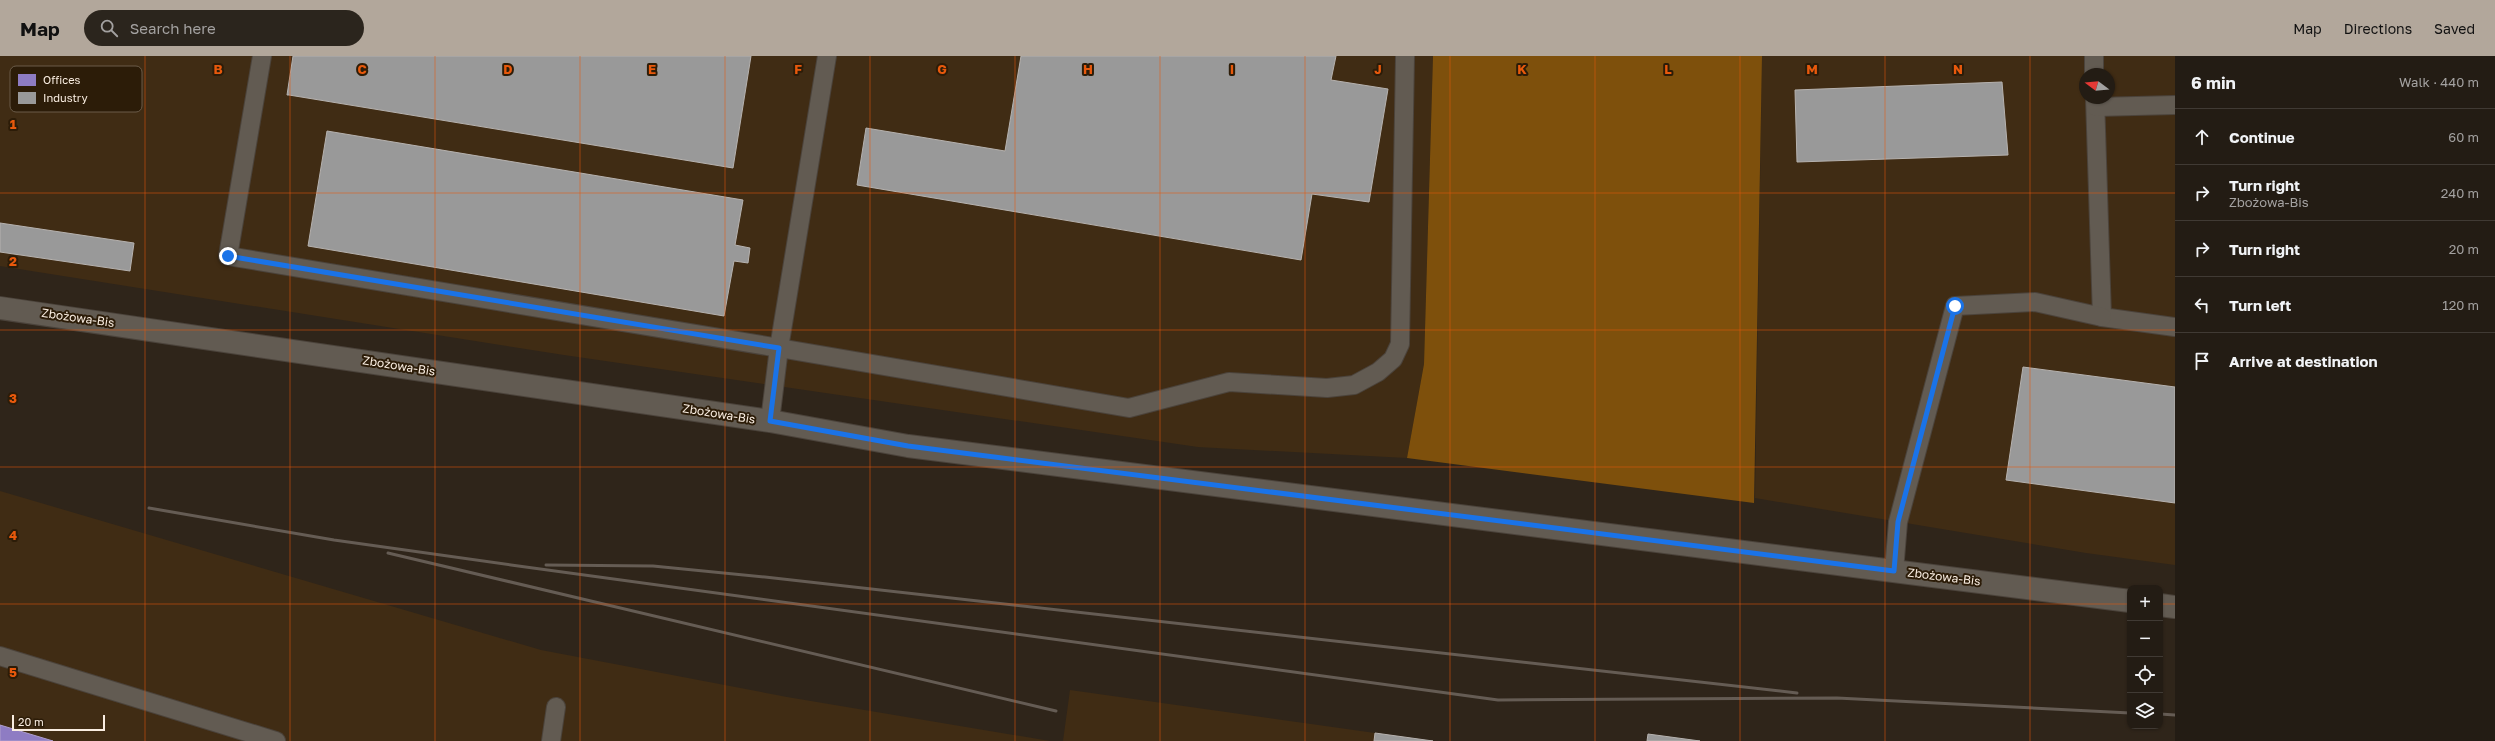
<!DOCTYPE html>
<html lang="en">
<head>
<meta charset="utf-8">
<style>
  body { margin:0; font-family:"Golos Text",sans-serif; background:#2b251d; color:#f1f3f6 }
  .controls { position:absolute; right:12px; bottom:12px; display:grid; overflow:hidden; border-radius:8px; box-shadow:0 1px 3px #0004 }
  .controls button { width:36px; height:36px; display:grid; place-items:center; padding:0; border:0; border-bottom:1px solid #403a34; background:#231c14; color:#f1f3f6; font:20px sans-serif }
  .compass { position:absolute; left:2079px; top:12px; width:36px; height:36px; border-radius:50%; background:#231c14; box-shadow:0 1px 3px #0004; rotate:286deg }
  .scale { position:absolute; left:12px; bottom:10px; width:93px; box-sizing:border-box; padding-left:4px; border:2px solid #f9ede1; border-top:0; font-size:11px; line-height:14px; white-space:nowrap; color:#f9ede1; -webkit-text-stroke:3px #2c1c08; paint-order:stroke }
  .stop { position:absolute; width:12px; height:12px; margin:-9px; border:3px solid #1a73e8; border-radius:50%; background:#fff }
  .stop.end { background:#1a73e8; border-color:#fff; box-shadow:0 1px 4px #0008 }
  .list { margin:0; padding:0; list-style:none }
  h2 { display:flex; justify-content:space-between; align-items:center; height:52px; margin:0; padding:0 16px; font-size:17px }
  h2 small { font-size:13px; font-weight:400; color:#a3a1a0 }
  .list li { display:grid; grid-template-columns:26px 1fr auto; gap:12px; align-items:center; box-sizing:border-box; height:56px; padding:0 16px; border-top:1px solid #403a34 }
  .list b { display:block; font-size:15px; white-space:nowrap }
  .list p { margin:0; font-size:13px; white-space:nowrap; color:#a3a1a0 }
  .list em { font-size:13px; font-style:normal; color:#a3a1a0 }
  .icon { flex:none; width:22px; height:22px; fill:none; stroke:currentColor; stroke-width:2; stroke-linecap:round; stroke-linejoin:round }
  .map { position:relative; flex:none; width:2175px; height:685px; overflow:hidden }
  header { display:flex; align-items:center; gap:24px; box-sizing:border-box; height:56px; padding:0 20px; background:#b2a79b; color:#111 }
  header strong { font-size:19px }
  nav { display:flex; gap:22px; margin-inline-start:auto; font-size:14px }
  .search { width:280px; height:36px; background:#2b251d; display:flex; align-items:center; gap:10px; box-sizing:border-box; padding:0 14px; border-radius:22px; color:#a3a1a0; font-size:15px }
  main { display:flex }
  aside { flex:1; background:#231c14 }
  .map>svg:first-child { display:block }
</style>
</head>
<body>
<header>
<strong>Map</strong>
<div class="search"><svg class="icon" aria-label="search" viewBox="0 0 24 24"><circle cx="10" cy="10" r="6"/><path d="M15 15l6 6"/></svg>Search here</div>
<nav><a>Map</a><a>Directions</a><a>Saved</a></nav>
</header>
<main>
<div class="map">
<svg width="2175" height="685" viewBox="0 0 2175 685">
  <rect width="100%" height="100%" fill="#2f251a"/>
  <g fill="#402c14" fill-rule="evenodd">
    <path d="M0 0H1433L1424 308 1407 402 1198 391 564 299 0 210Z"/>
    <path d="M1762 0H2175V509L2086 497 1755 442ZM2085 18H2109V42H2085Z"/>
    <path d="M0 435 541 594 787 641 1050 685H0Z"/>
    <path d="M1070 634 1375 677 1433 685H1063Z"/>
  </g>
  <path fill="#7e500c" d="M1433 0H1762L1754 447 1407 402 1424 308Z"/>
  <path fill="#8e7cc3" stroke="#ae9ecc" d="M0 669 53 685H0Z"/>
  <g fill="#999" stroke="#b6b2af">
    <path d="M293 0H751L733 112 289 39H287Z"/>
    <path d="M1021 0H1336L1331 24 1388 33 1369 146 1312 138 1301 204 857 129 866 72 1005 95Z"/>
    <path d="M2002 26 2008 99 1797 106 1795 34Z"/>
    <path d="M327 75 743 144 735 189 750 192 748 207 734 205 724 260 308 190Z"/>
    <path d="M0 167 134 187 130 215 0 196Z"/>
    <path d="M2023 311 2175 331V447L2006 424Z"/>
    <path d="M1375 677 1433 685H1374Z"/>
    <path d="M1648 678 1700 685H1647Z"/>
  </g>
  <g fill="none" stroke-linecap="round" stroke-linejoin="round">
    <g stroke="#4b433b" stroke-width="20">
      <g id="lane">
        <path d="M262 0 228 200 779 292 770 365"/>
        <path d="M827 0 779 292 1129 352 1229 326 1327 332 1354 329 1378 316 1393 303 1400 288 1405 0"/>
        <path d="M2094 0V18"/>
        <path d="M2095 42 2102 261 2175 271"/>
        <path d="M2096 51 2175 49"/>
        <path d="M1894 515 1898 466 1955 250 2035 246 2102 261"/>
        <path d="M0 600 276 685"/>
        <path d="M551 685 556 651"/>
      </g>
    </g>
    <g stroke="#4b433b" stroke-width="24">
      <g id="street">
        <path d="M0 252 770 365 908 390 2130 545"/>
        <path d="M2160 549 2175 551"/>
      </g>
    </g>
    <use href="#lane" stroke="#625b52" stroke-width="18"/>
    <use href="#street" stroke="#625b52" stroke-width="22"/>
    <g stroke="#655c54" stroke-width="3">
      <path d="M149 452 334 484 511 509 1498 644 1837 642 2130 657"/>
      <path d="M388 497 1056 655"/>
      <path d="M546 509 653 510 765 521 1797 637"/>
      <path d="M2160 658 2175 659"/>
    </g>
  </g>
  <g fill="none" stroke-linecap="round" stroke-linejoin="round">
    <path stroke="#1a73e8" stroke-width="5" d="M228 200 779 292 770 365 908 390 1894 515 1898 466 1955 250"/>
  </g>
  <path fill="none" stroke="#e8590c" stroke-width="1" stroke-opacity="0.55" d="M145 0V685M290 0V685M435 0V685M580 0V685M725 0V685M870 0V685M1015 0V685M1160 0V685M1305 0V685M1450 0V685M1595 0V685M1740 0V685M1885 0V685M2030 0V685M0 137H2175M0 274H2175M0 411H2175M0 548H2130M2160 548H2175"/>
  <g text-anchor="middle" stroke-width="4" stroke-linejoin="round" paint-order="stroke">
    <g font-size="12" fill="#f9ede1" stroke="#2c1c08">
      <text transform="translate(78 262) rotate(8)" y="4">Zbożowa-Bis</text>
      <text transform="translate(399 310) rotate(9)" y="4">Zbożowa-Bis</text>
      <text transform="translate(719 358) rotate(9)" y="4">Zbożowa-Bis</text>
      <text transform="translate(1944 521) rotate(7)" y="4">Zbożowa-Bis</text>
    </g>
  </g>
  <rect x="10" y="10" width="132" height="46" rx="6" fill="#2c1c08" stroke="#6a5b49" stroke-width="1"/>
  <rect x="18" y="18" width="18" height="12" fill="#8e7cc3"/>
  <rect x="18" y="36" width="18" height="12" fill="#999"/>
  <g font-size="11" fill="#f9ede1">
    <text x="43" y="28">Offices</text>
    <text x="43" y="46">Industry</text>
  </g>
  <g font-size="13" text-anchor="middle" font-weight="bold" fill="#e8590c" stroke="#2c1c08" stroke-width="4" stroke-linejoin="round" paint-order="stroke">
    <text x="218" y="18">B</text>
    <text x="362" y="18">C</text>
    <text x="508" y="18">D</text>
    <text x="652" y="18">E</text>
    <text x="798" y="18">F</text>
    <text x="942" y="18">G</text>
    <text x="1088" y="18">H</text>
    <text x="1232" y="18">I</text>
    <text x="1378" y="18">J</text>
    <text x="1522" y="18">K</text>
    <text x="1668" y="18">L</text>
    <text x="1812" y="18">M</text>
    <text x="1958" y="18">N</text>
    <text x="13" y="73">1</text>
    <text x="13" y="210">2</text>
    <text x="13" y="347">3</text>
    <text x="13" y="484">4</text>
    <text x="13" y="621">5</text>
  </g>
</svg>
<div class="controls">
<button>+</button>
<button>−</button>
<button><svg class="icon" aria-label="locate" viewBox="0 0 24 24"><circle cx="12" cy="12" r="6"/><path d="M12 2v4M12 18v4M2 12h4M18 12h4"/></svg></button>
<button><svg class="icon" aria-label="layers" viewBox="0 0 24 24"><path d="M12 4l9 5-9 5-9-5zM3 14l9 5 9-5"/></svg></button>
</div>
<svg class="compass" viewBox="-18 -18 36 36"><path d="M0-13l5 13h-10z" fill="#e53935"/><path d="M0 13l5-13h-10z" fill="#a3a1a0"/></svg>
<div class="scale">20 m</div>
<div class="stop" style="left:1955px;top:250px"></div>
<div class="stop end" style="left:228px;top:200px"></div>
</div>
<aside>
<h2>6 min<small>Walk · 440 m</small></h2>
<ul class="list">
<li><svg class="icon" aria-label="ahead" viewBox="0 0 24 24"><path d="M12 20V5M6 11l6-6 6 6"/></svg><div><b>Continue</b></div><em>60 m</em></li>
<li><svg class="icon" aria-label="right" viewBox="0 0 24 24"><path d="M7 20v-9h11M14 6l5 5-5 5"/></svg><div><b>Turn right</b><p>Zbożowa-Bis</p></div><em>240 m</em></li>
<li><svg class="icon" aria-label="right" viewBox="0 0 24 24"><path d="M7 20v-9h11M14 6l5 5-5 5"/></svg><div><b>Turn right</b></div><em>20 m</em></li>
<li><svg class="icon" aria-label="left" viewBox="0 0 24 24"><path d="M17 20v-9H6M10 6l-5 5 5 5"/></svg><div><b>Turn left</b></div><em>120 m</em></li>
<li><svg class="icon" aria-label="arrive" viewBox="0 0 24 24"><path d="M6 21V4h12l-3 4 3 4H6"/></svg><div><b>Arrive at destination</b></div></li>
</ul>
</aside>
</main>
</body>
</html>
